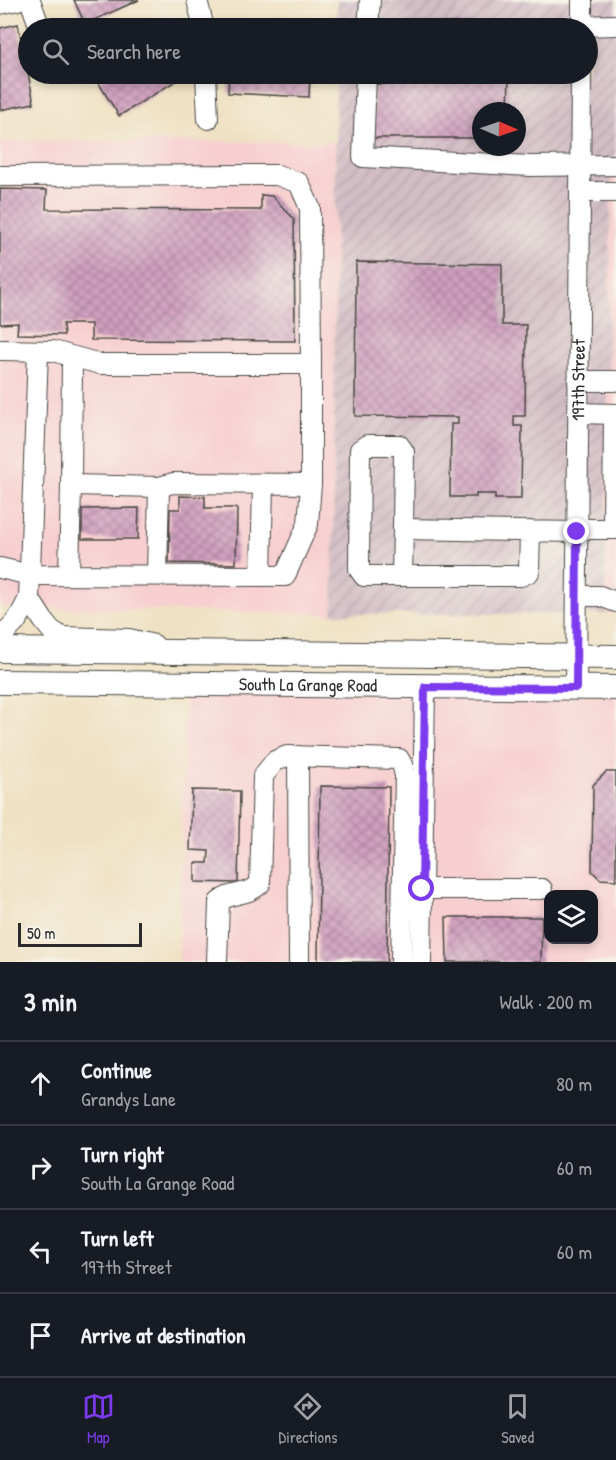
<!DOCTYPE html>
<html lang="en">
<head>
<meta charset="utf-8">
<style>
  body { margin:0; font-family:"Patrick Hand",sans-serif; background:#242831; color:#f1f3f6 }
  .controls { position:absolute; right:18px; bottom:18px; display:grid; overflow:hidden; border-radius:12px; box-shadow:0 3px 9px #0003 }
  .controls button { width:54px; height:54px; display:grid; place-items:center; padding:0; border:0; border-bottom:2px solid #363941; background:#171b24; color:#f1f3f6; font:30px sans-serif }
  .compass { position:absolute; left:472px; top:102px; width:54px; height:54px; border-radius:50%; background:#171b24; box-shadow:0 3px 9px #0003; rotate:92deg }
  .scale { position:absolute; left:18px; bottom:15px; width:124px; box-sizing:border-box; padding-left:6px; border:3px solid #2b2b2b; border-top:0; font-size:16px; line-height:21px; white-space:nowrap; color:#2b2b2b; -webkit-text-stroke:4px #f7f3e8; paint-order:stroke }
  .stop { position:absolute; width:18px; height:18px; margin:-14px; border:4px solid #7c3aed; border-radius:50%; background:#fff }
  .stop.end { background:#7c3aed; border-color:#fff; box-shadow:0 2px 6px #0008 }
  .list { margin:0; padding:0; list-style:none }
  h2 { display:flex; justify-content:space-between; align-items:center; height:78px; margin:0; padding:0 24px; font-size:26px }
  h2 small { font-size:20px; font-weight:400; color:#9ea1a6 }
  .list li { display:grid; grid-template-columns:39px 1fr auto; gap:18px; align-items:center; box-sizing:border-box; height:84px; padding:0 24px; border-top:2px solid #363941 }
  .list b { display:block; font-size:22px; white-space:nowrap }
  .list p { margin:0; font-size:20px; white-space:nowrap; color:#9ea1a6 }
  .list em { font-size:20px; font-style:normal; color:#9ea1a6 }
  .icon { flex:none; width:33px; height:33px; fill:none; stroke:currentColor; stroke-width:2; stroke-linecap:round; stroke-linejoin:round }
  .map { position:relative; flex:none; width:616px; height:962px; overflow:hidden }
  .search { position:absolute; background:#171b24; box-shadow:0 3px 9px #0003; left:18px; right:18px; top:18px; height:66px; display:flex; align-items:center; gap:15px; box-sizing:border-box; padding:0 21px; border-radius:33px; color:#9ea1a6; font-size:22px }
  .sheet { height:414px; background:#171b24 }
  nav { display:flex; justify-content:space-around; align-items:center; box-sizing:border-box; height:84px; border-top:2px solid #363941; background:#171b24; font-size:16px; color:#9ea1a6 }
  nav a { display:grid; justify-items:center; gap:3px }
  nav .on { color:#7c3aed }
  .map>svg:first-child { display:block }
</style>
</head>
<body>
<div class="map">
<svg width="616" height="962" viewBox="0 0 616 962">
  <defs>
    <pattern id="industrial-furrows" width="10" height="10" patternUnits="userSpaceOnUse" patternTransform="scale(1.5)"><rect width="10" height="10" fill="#d2bdc5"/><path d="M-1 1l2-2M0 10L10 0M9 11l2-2" fill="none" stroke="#b4a3a9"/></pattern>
    <pattern id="building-cross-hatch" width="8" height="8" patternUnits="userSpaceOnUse" patternTransform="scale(1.5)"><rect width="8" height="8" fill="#d0a0bf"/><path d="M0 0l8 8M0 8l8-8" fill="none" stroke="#a9839b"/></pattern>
  </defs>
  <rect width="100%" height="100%" fill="#f7f3e8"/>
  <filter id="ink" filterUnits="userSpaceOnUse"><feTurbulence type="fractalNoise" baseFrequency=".0167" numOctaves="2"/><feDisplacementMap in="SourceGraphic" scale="12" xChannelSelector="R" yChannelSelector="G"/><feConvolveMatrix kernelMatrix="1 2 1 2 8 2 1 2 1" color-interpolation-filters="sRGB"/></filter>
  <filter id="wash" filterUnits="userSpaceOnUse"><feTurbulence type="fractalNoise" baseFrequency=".008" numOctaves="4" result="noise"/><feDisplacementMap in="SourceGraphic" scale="24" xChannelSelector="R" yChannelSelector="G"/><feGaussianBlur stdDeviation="1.35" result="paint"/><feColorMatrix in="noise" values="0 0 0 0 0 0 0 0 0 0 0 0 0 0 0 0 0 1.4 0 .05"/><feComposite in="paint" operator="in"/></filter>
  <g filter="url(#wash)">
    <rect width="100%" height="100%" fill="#efe1c3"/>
    <g fill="#f7cfd0" fill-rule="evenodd">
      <path d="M0 141 335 142 333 614 0 607Z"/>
      <path d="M611 179H616V614H609L605 608Z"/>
      <path d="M185 690 616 695V962H179ZM548 894H594V940H548Z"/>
    </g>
    <path fill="url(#industrial-furrows)" fill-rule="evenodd" d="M337 0H616V179H611L605 608 609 614H333L336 74H588V28H337ZM481 111H517V147H481Z"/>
    <g id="blocks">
      <g fill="url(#building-cross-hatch)">
        <path d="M74 0H139L85 24Z"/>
        <rect x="398" y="23" width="112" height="5"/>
        <path d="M18 24 34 103 0 110V28Z"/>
        <path d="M113 74H187L119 116 98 82Z"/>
        <path d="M229 74H310L309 97 228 93Z"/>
        <path d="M397 74H509L508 111H481V138H373L374 84H397Z"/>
        <path d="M0 189 47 190 46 209 261 210V195L272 196 294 219 295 341 91 340V324H63L64 335 17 334 18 323 0 324Z"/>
        <path d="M356 262 502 264V325H526L525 416H514V426H522L521 499H495V494H476V497H450L451 424H458V417L355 416Z"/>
        <path d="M180 496 205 497V508H237L236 564 169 563 170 509H180Z"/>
        <path d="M139 508 138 539H82V509Z"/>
        <path d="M606 772H616V880L600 879 592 871 593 785Z"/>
        <path d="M320 786 389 787 387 962H318Z"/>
        <path d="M192 790 240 791 238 883 195 882V863H208L209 851 190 850Z"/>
        <path d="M446 917H542L541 962H447Z"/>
      </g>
    </g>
  </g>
  <g filter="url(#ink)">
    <use href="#blocks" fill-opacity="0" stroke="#484642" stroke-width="1.5"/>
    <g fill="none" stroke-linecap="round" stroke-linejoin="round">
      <g stroke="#484642" stroke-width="22">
        <g id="minor">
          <path d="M30 0 40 28"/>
          <path d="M197 0 204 28"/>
          <path d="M0 4 18 0"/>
          <path d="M582 26 616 25"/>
          <path d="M368 28 370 0"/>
          <path d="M582 28V0"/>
          <path d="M206 74 208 119"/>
          <path d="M366 74 363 157 531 166 616 165"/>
          <path d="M0 176 277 175 299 183 310 208 311 364"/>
          <path d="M580 192H616"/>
          <path d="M0 350 53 351 100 364H311V484L308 524 285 576 30 575 0 568"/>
          <path d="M72 357 71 485 159 487 173 483 311 484"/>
          <path d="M578 381H616"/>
          <path d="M578 413 616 414"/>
          <path d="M577 529H616"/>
          <path d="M613 529 614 414"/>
          <path d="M530 531 529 572 521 576H364L359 569 360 450 367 445H399L404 452 403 529 577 532"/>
          <path d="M69 575 71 485"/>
          <path d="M157 575 159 487"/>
          <path d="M261 576 263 484"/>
          <path d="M402 576 403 529"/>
          <path d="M577 596H600L616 602"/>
          <path d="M29 598 43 620 51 630 62 637 129 639 154 645"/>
          <path d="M0 635C15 627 22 613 29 598L38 351"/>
          <path id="s1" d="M576 688 581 74"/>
          <path d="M298 756 299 962"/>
          <path d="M422 889H542"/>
          <path d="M217 962 219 902C231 891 246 897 260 884L263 776 275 761 287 756 399 759 403 767 405 776 401 962"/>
          <path d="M421 962 425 687"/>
        </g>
      </g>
      <g stroke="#484642" stroke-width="26">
        <g id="major">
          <path d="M0 650 616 657"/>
          <path id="s2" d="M0 682 616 688"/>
        </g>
      </g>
      <use href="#minor" stroke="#fff" stroke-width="20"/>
      <use href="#major" stroke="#fff" stroke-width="24"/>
    </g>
  </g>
  <g fill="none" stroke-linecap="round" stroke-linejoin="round" filter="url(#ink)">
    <path stroke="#7c3aed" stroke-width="8" d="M422 889 425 687 576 688 577 532"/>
  </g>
  <g text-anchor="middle" stroke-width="4.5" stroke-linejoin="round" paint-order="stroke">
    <g font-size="18" fill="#2b2b2b" stroke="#f7f3e8">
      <text dy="6" stroke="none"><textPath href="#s1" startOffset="308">197th Street</textPath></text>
      <text dy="6" stroke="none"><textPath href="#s2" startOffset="308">South La Grange Road</textPath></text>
    </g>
  </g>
</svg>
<div class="controls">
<button><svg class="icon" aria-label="layers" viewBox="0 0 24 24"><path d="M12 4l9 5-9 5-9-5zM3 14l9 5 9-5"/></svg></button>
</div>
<svg class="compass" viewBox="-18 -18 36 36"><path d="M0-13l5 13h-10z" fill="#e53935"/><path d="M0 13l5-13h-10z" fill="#9ea1a6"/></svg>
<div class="scale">50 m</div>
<div class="stop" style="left:422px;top:889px"></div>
<div class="stop end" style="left:577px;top:532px"></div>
<div class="search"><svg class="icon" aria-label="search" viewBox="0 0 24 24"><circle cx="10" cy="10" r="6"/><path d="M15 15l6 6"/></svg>Search here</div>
</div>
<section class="sheet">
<h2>3 min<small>Walk · 200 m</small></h2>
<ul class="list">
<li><svg class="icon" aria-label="ahead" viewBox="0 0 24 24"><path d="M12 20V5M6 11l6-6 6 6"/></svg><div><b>Continue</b><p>Grandys Lane</p></div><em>80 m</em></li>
<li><svg class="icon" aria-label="right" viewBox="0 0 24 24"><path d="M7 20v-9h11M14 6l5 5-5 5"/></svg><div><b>Turn right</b><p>South La Grange Road</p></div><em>60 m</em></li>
<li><svg class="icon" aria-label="left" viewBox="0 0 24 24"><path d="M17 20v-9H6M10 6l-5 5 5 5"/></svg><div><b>Turn left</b><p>197th Street</p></div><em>60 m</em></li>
<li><svg class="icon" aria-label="arrive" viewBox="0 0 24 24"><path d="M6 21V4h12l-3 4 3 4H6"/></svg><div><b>Arrive at destination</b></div></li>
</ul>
</section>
<nav>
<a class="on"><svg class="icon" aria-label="map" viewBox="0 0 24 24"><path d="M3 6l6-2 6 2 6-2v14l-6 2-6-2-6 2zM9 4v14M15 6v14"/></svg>Map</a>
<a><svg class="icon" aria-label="directions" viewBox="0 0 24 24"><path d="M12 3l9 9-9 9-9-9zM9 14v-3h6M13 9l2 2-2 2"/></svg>Directions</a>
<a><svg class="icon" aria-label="saved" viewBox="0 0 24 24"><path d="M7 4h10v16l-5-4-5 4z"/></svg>Saved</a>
</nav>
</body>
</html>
